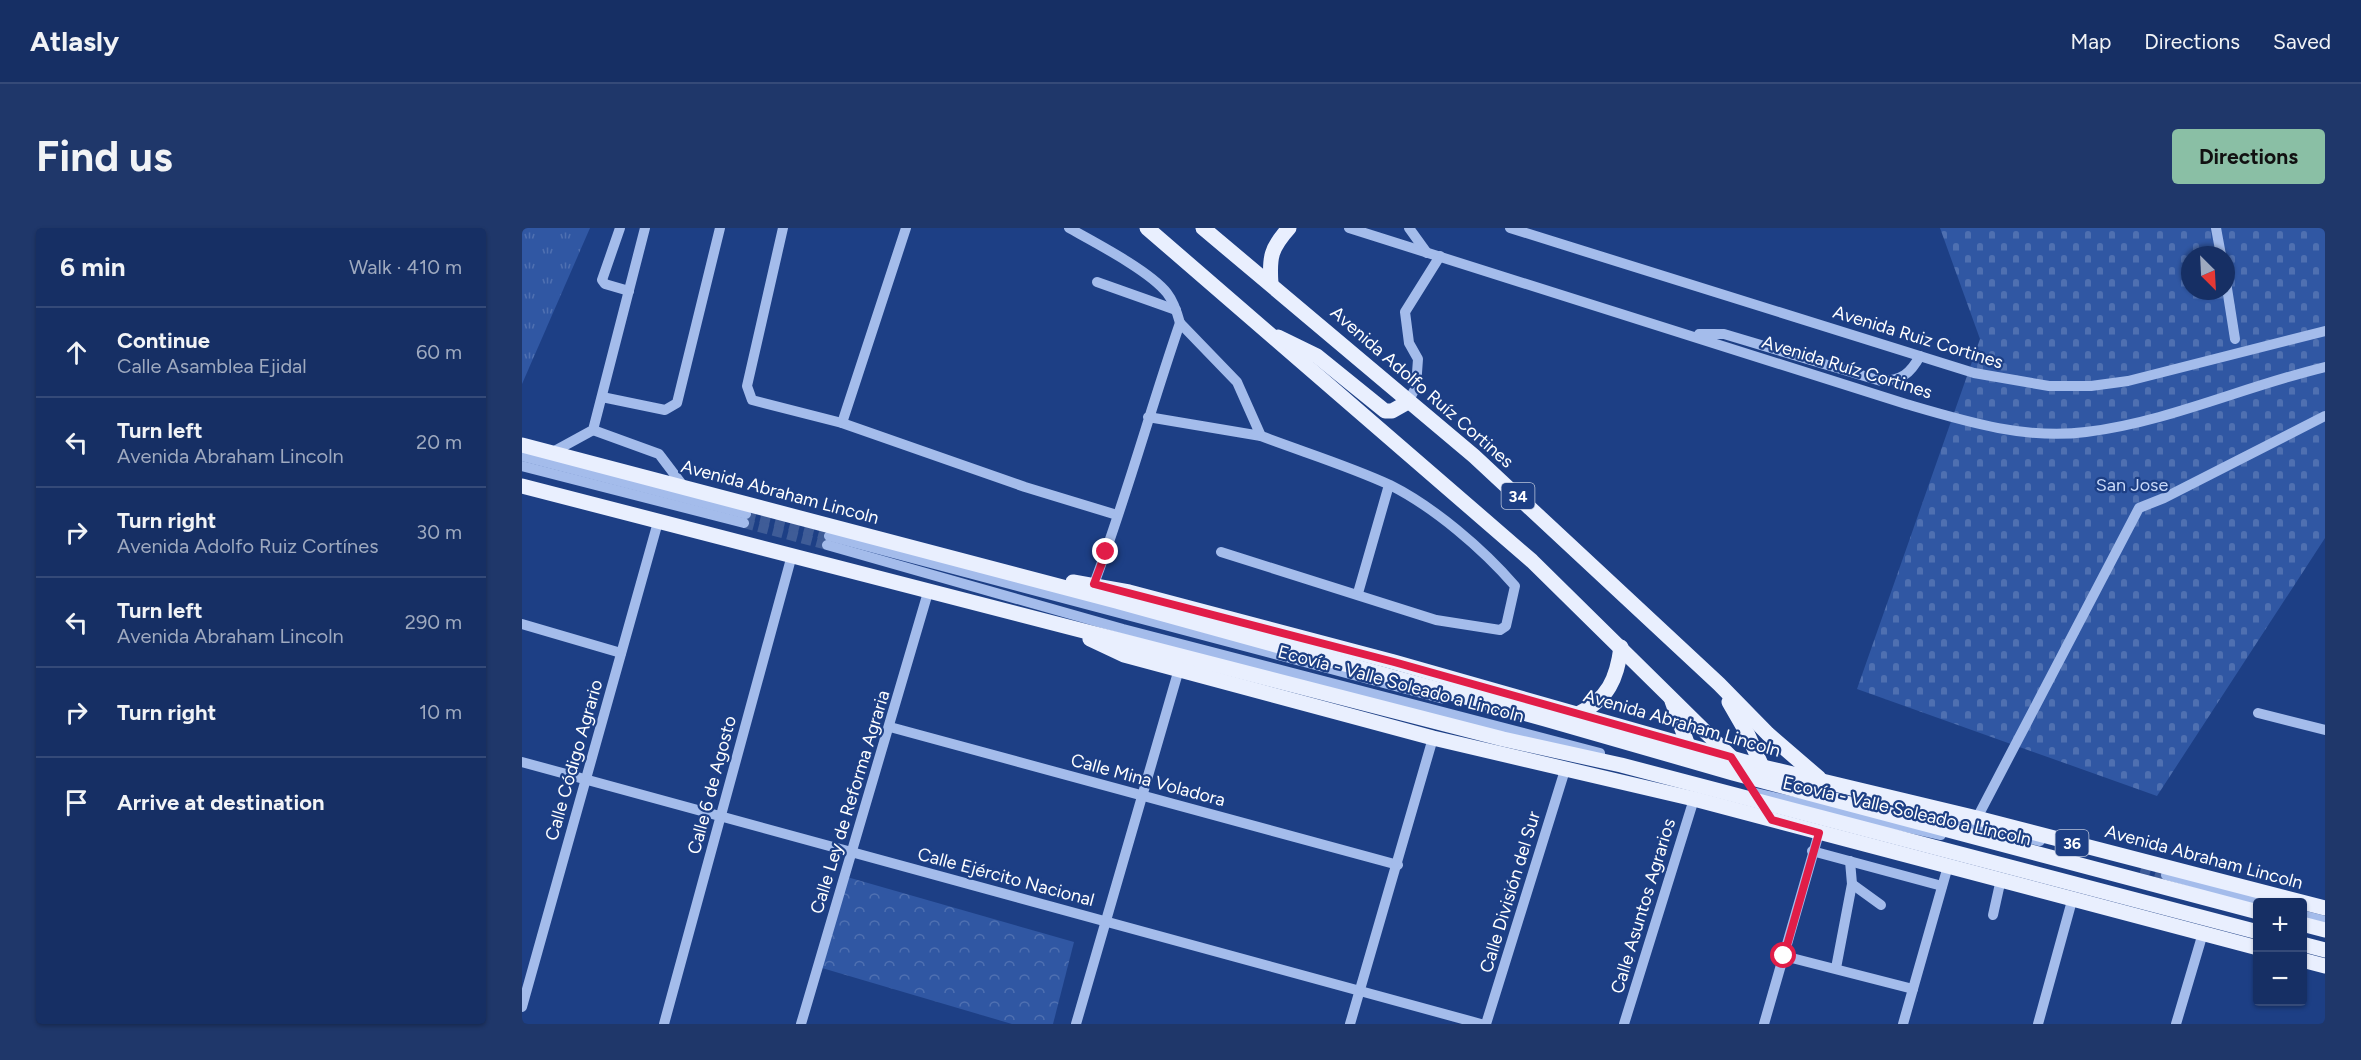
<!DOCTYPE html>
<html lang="en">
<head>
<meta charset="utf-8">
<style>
  body { margin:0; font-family:Figtree,sans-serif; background:#1f376a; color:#f1f3f6 }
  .controls { position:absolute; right:18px; bottom:18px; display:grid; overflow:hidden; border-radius:6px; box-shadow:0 2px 4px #0004 }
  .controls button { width:54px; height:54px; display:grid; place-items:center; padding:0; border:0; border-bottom:2px solid #354a78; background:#162f64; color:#f1f3f6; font:30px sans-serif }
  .compass { position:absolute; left:1659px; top:18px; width:54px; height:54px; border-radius:50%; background:#162f64; box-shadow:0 2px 4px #0004; rotate:156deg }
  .stop { position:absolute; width:18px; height:18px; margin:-14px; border:4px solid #e11d48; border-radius:50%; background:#fff }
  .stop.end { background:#e11d48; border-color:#fff; box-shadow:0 2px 6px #0008 }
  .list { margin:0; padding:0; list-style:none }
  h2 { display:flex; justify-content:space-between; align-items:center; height:78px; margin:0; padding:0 24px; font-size:26px }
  h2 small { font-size:20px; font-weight:400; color:#9ea9bf }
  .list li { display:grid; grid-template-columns:39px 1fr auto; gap:18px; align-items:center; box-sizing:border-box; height:90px; padding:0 24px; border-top:2px solid #354a78 }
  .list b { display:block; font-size:22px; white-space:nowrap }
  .list p { margin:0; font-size:20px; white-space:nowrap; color:#9ea9bf }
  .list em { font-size:20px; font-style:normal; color:#9ea9bf }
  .icon { flex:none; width:33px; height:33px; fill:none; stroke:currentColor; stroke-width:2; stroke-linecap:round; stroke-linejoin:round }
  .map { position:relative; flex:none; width:1803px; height:796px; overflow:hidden; border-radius:6px }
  header { display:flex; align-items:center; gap:36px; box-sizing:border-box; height:84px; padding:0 30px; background:#162f64; border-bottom:2px solid #354a78 }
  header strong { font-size:28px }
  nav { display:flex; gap:33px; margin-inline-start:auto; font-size:21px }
  .intro { display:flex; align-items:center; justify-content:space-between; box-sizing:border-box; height:144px; padding:0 36px }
  h1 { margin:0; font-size:42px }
  .button { padding:15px 27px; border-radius:6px; background:#8abfa5; color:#111; font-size:21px; font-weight:700 }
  main { display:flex; gap:36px; padding:0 36px }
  aside { flex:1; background:#162f64; border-radius:6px; box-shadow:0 2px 4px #0004 }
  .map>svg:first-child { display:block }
</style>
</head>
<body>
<header>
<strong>Atlasly</strong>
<nav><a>Map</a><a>Directions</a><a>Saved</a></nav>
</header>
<div class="intro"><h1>Find us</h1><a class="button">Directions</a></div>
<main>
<aside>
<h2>6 min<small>Walk · 410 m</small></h2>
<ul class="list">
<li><svg class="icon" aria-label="ahead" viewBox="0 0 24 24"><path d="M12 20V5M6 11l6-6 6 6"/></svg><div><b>Continue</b><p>Calle Asamblea Ejidal</p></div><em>60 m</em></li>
<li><svg class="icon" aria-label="left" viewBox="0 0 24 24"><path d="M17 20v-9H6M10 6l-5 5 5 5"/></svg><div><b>Turn left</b><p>Avenida Abraham Lincoln</p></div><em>20 m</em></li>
<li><svg class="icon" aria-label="right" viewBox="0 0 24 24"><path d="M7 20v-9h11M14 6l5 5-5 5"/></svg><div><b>Turn right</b><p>Avenida Adolfo Ruiz Cortínes</p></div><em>30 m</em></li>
<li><svg class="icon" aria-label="left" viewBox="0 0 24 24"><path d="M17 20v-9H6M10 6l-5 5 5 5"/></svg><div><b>Turn left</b><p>Avenida Abraham Lincoln</p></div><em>290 m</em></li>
<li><svg class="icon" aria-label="right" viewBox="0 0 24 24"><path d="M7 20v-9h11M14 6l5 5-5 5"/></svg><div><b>Turn right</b></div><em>10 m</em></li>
<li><svg class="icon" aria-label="arrive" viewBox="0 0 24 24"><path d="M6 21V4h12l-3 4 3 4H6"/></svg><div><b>Arrive at destination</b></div></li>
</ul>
</aside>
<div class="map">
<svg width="1803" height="796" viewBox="0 0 1803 796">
  <defs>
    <pattern id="grass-tufts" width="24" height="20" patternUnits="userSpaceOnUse" patternTransform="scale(1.5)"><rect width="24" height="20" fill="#3057a3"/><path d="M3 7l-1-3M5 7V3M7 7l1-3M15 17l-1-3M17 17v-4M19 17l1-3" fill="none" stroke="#4f70b1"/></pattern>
    <pattern id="forest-crowns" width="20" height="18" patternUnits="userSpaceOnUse" patternTransform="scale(1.5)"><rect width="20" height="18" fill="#3057a3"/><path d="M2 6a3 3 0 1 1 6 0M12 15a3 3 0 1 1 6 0" fill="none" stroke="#4f70b1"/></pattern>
    <pattern id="cemetery-stones" width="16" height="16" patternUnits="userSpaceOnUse" patternTransform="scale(1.5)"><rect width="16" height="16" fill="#3057a3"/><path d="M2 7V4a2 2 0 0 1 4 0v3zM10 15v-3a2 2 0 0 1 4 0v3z" fill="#4f70b1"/></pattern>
  </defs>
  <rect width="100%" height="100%" fill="#1d3f85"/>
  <path fill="url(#grass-tufts)" d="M0 0H68L0 156Z"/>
  <path fill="url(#forest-crowns)" d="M325 649 552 714 531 796H490L300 740Z"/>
  <path fill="url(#cemetery-stones)" fill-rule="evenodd" d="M1418 0H1803V310L1635 568 1335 461 1458 111ZM1668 27H1704V63H1668Z"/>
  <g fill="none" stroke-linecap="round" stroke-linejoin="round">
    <g stroke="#3f5c97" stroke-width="10" stroke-dasharray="10 5" stroke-linecap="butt">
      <path d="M224 286 307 308"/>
      <path d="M222 295 305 317"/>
      <path d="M1619 640 1644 647"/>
    </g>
    <g stroke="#a4bceb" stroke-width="10">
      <path d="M98 0 80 52 83 56 107 63"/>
      <path d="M261 0 225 158 230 172 320 195 503 259 595 287"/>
      <path d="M547 0C572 14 628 43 645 65 652 74 655 84 658 95"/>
      <path d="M827 0 1384 176C1442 193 1503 212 1564 204 1646 194 1723 158 1803 139"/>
      <path d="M887 0 905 25"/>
      <path d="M988 0 1452 145 1527 158H1569L1606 153 1803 103"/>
      <path d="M1694 0 1699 27"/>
      <path d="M575 54 654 82"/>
      <path d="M1704 54 1713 111"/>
      <path d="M1177 106H1202L1359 153C1380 152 1388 146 1398 128"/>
      <path d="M80 169 143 182 155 175 198 0"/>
      <path d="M886 174 894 159 896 131 887 115 883 84 918 28"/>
      <path d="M320 195 384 0"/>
      <path d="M71 202 137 226 162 259"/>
      <path d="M29 225 71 202 123 0"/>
      <path d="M0 228 224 286"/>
      <path d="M0 238 222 295"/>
      <path d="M307 308 922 471"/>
      <path d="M305 317 601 401 1078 525"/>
      <path d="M699 324 914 392 978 402 984 398 993 358C961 321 912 279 868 257 827 238 781 224 739 208"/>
      <path d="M572 356C604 271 628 182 658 95L715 154 739 208 626 189"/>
      <path d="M836 365 867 257"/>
      <path d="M0 396 99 425"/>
      <path d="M1736 485 1803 502"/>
      <path d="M368 499 876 637"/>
      <path d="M0 534 959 796"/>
      <path d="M1233 565 1419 607"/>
      <path d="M1378 582 1518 613"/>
      <path d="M1455 590 1617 280 1642 270 1803 188"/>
      <path d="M1290 623 1420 658"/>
      <path d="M1644 647 1739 674"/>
      <path d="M1330 656 1359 677"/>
      <path d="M1471 687 1479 651"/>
      <path d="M1780 687 1803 693"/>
      <path d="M1262 728 1391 761"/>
      <path d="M1314 740 1330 656 1328 633"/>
      <path d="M0 779 136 294"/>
      <path d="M142 796 270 327"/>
      <path d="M279 796 407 361"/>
      <path d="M554 796 657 441"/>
      <path d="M828 796 911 510"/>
      <path d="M964 796 1043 542"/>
      <path d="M1102 796 1172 571"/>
      <path d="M1242 796 1297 605"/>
      <path d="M1381 796 1426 638"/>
      <path d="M1516 796 1551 669"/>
      <path d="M1654 796 1681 705"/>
    </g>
    <g stroke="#e9effe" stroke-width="15">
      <path d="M625 0 1010 333 1209 529"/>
      <path d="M681 0 952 228 1197 456 1246 506 1297 550"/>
      <path d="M749 56C747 29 749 20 767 0"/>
      <path d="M756 109 795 128 863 183H870L886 174"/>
      <path d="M0 217 594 373 1023 491 1211 545 1736 684"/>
      <path d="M0 258 981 511 1099 537 1736 704"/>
      <path d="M551 354 607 364 872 434 1241 539 1455 590 1803 680"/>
      <path d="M568 411 602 427 911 510 1172 571 1736 720"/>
      <path d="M1150 473 1169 526"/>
      <path d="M1207 474 1226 507 1242 543"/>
      <path d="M1056 486C1086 471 1095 451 1099 419"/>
      <path d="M1780 696 1803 702"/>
      <path d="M1780 716 1803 722"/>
      <path d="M1780 732 1803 738"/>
    </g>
  </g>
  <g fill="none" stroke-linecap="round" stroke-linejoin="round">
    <path stroke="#e11d48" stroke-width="8" d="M584 324 572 356 872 434 1209 529 1250 592 1297 605 1262 728"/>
  </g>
  <g text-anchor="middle" stroke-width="4.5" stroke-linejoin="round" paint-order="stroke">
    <g fill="#1d3f85" stroke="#bbc5da" stroke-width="1.5">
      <rect x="979.5" y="255" width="33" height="26" rx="4.5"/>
      <rect x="1533.5" y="602" width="33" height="26" rx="4.5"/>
    </g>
    <g font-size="16" font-weight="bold" fill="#fff">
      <text x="996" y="274">34</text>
      <text x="1550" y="621">36</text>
    </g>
    <g font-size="18" fill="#fff" stroke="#1d3f85">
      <text transform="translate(1396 109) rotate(17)" y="6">Avenida Ruiz Cortines</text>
      <text transform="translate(1325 139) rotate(17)" y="6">Avenida Ruíz Cortines</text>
      <text transform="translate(900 159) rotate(41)" y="6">Avenida Adolfo Ruíz Cortines</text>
      <text transform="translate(258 264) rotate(15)" y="6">Avenida Abraham Lincoln</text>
      <text transform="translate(879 456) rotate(15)" y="6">Ecovía - Valle Soleado a Lincoln</text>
      <text transform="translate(1160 495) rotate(16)" y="6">Avenida Abraham Lincoln</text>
      <text transform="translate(52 532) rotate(-74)" y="6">Calle Código Agrario</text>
      <text transform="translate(626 552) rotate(15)" y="6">Calle Mina Voladora</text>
      <text transform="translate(190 557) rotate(-75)" y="6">Calle 6 de Agosto</text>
      <text transform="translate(328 574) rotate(-73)" y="6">Calle Ley de Reforma Agraria</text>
      <text transform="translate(1385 583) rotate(13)" y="6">Ecovía - Valle Soleado a Lincoln</text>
      <text transform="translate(1682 629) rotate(15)" y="6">Avenida Abraham Lincoln</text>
      <text transform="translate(484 649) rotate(15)" y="6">Calle Ejército Nacional</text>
      <text transform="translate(988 664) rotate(-73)" y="6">Calle División del Sur</text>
      <text transform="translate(1121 678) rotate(-73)" y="6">Calle Asuntos Agrarios</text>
    </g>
    <g font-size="18" fill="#c9d9f8" stroke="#1d3f85">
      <text x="1610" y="263">San Jose</text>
    </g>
  </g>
</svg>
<div class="controls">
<button>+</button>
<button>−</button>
</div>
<svg class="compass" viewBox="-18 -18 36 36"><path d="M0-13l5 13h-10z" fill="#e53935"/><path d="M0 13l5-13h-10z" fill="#9ea9bf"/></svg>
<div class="stop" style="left:1262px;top:728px"></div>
<div class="stop end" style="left:584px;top:324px"></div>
</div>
</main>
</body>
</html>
